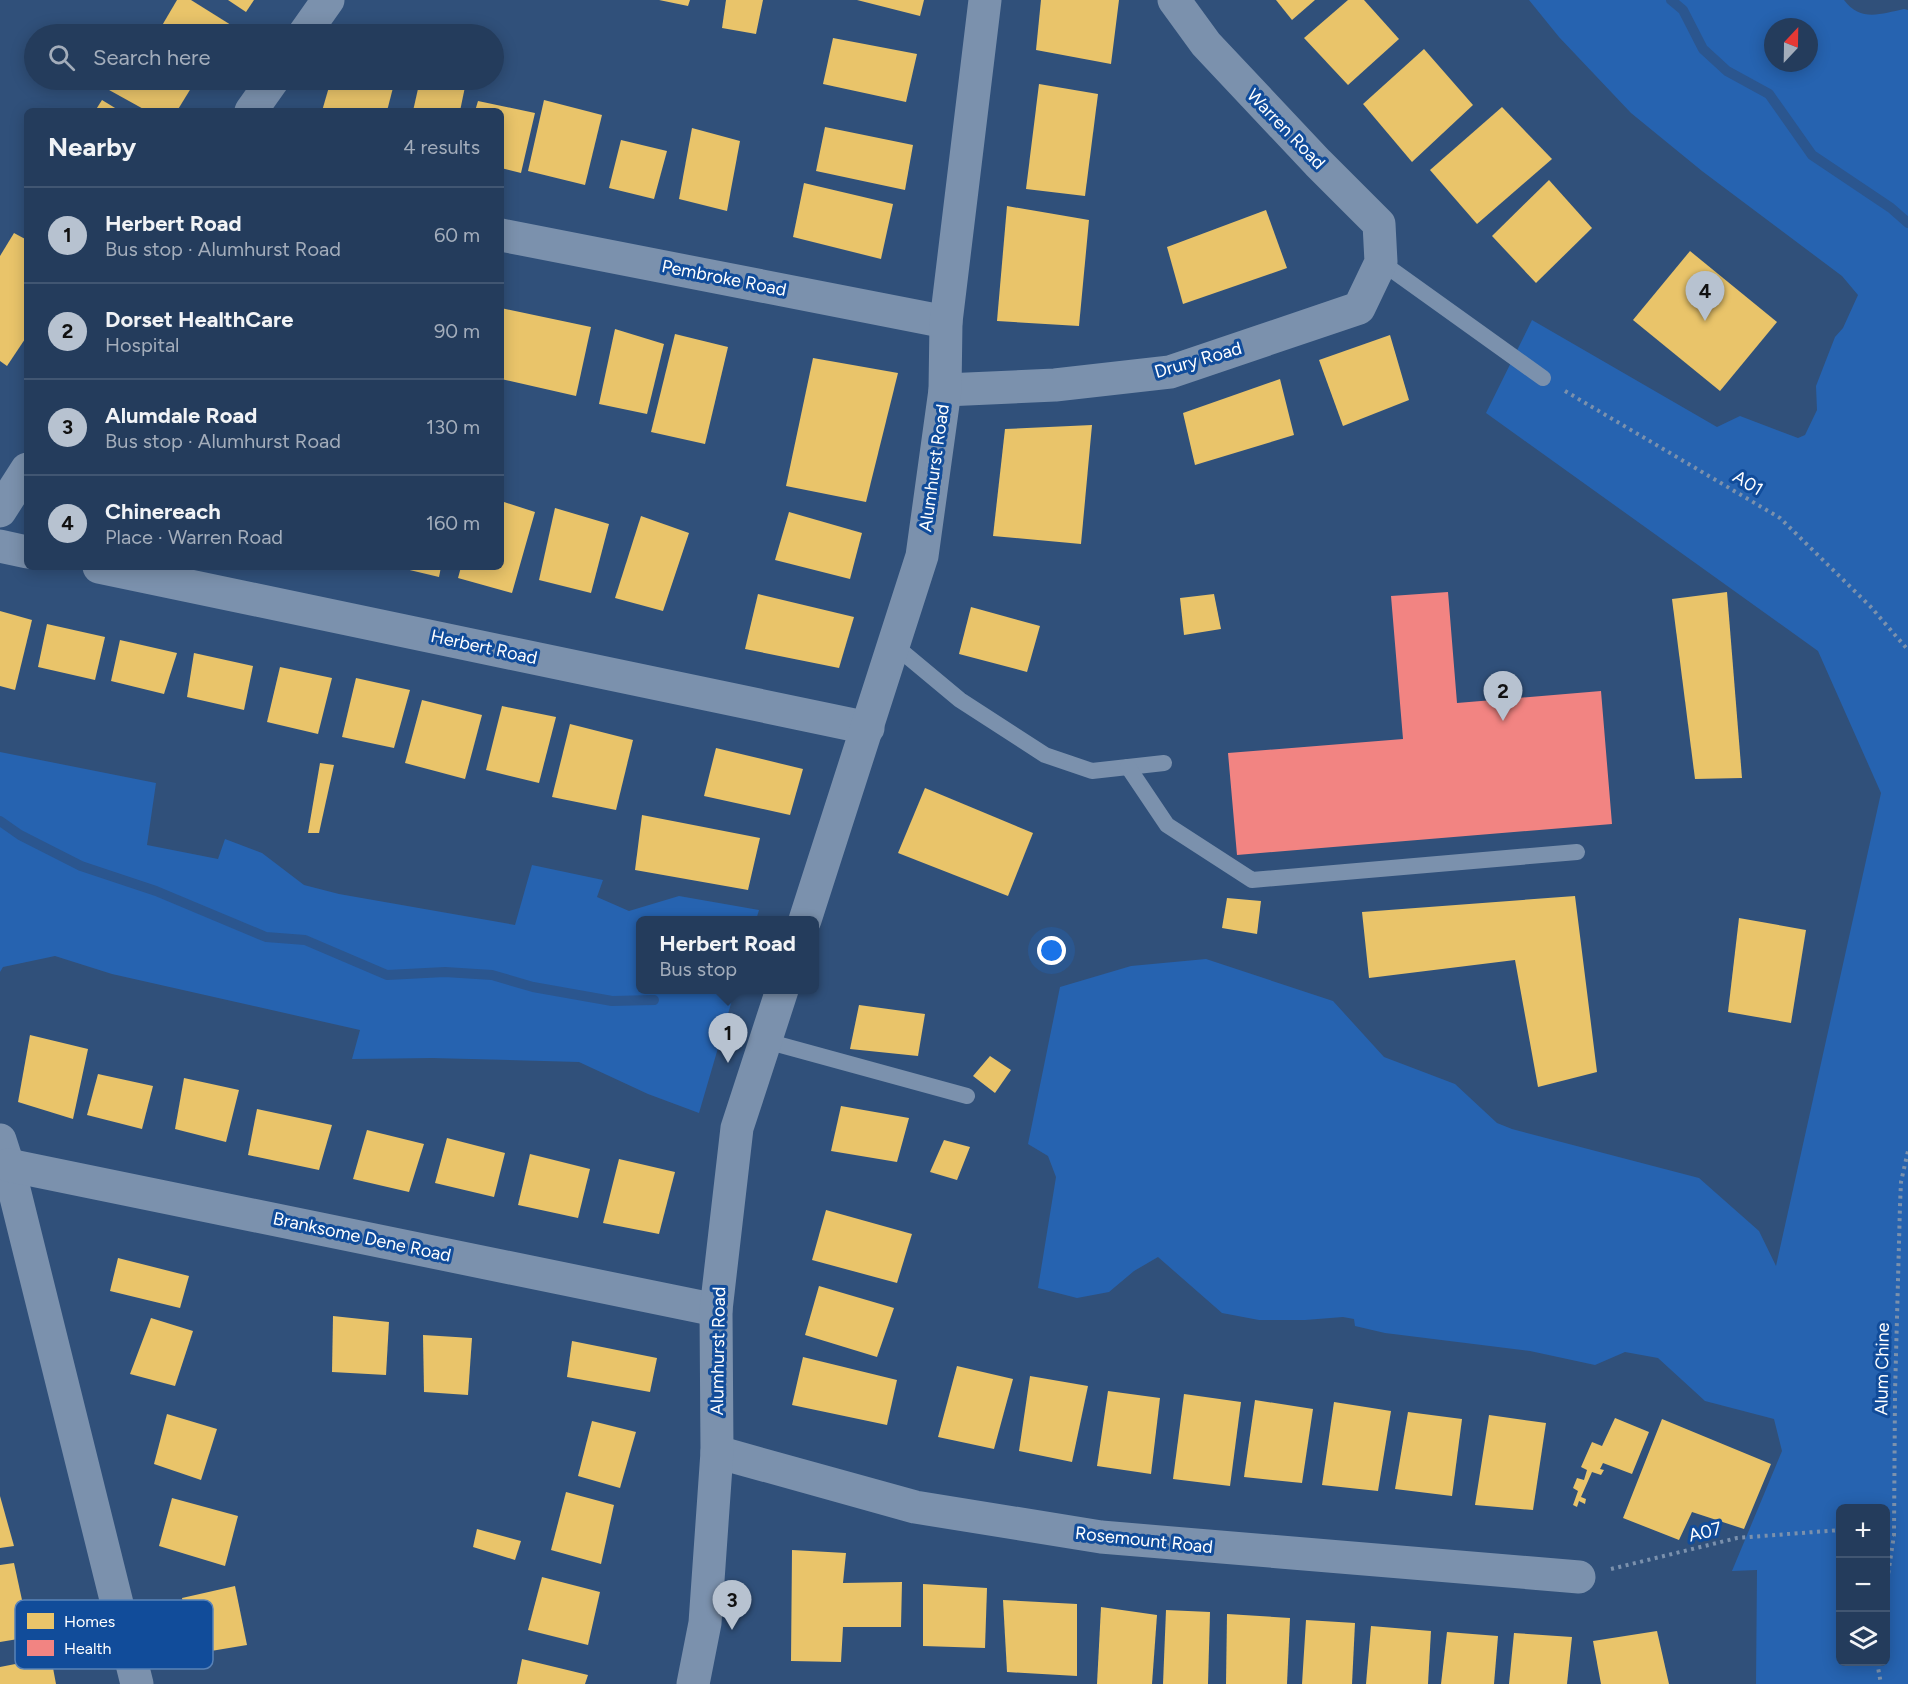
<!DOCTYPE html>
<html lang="en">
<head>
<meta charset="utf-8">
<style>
  body { margin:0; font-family:Figtree,sans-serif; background:#2c4362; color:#f1f3f6 }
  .controls { position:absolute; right:18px; bottom:18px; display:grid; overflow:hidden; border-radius:9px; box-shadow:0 3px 15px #0003 }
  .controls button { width:54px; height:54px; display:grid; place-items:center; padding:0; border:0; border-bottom:2px solid #415672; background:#243c5c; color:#f1f3f6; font:30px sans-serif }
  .compass { position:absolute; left:1764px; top:18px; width:54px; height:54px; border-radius:50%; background:#243c5c; box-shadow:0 3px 15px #0003; rotate:22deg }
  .you { position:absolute; left:1052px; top:951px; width:21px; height:21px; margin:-15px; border:4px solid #fff; border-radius:50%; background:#1a73e8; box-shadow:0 0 0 9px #1a73e833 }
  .badge { display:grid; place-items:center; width:39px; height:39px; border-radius:50%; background:#b7c2d0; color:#111; font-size:20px; font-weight:700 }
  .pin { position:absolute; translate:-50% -50px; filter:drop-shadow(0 2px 3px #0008) }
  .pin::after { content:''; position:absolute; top:32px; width:21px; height:18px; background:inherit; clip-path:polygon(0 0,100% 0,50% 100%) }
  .popup { position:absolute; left:636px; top:916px; width:183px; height:78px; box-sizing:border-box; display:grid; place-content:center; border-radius:9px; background:#243c5c; filter:drop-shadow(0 2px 4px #0005); font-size:20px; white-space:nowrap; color:#a3adbb }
  .popup b { font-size:22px; color:#f1f3f6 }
  .popup::after { content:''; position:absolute; left:50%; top:100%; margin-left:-12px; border:12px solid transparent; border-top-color:#243c5c }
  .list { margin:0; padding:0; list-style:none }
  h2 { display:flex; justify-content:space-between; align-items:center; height:78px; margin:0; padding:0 24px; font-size:26px }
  h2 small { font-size:20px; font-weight:400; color:#a3adbb }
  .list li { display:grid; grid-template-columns:39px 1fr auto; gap:18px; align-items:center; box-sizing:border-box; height:96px; padding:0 24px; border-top:2px solid #415672 }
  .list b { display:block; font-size:22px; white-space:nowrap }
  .list p { margin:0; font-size:20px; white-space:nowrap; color:#a3adbb }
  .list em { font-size:20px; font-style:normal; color:#a3adbb }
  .icon { flex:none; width:33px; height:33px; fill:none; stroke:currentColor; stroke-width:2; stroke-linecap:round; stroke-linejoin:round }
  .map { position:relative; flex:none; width:1908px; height:1684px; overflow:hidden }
  .search { position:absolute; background:#243c5c; box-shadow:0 3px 15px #0003; left:24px; top:24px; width:480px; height:66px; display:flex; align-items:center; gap:15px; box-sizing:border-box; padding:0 21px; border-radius:33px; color:#a3adbb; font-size:22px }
  .panel { position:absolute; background:#243c5c; box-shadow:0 3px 15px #0003; left:24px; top:108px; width:480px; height:462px; border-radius:9px }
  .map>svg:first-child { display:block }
</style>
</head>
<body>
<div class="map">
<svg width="1908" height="1684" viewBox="0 0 1908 1684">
  <rect width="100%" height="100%" fill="#30507a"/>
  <g fill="#2663b0" fill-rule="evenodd">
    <path d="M1529 0H1844C1860 22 1881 14 1904 9L1908 10V1684H1756L1757 1570 1732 1571 1782 1451 1774 1419 1705 1401 1658 1358 1625 1352 1595 1365 1530 1351 1385 1333 1355 1326 1354 1319 1343 1317 1305 1320H1259L1222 1313 1158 1257 1134 1271 1109 1292 1077 1298 1038 1288 1056 1177 1048 1156 1028 1144 1060 987 1131 966 1206 959 1333 1001 1384 1057 1455 1084 1497 1123 1512 1129 1699 1178 1759 1231 1776 1266 1881 793 1818 651 1486 413 1532 320 1717 427 1740 416 1798 438 1805 435 1817 410 1816 386 1835 337 1843 328 1858 295 1842 276 1702 171 1631 113 1559 37ZM1773 27H1809V63H1773ZM1840 1508H1886V1662H1840Z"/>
    <path d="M0 752 156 783 147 845 218 859 225 839 262 853 304 885 339 894 515 925 532 865 603 880 597 897 629 911 679 896 759 910 756 920H641V990H735L699 1113 648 1094 579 1062 432 1058 352 1059 360 1030 112 974 55 956 3 967 0 972Z"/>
  </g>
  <g fill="#e9c46a">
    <path d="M177 0H191L231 25 225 34H157Z"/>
    <path d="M228 0H254L246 12Z"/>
    <path d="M659 0H690L688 6Z"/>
    <path d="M726 0H763L756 34 722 28Z"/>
    <path d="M857 0H924L920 16Z"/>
    <path d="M1041 0H1119L1111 64 1036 50Z"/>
    <path d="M1276 0H1315L1292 20Z"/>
    <path d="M1348 0H1364L1399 39 1348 85 1304 38Z"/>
    <path d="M833 38 917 54 906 102 823 84Z"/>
    <path d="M1424 49 1473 105 1412 162 1363 104Z"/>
    <path d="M91 80H196L177 111H147Z"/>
    <path d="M331 80H395L387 111H322Z"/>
    <path d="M420 80H455L466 82 460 111H413Z"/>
    <path d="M1039 84 1098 94 1085 196 1026 189Z"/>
    <path d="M102 100 120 111H95Z"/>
    <path d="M544 100 602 115 585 185 528 171Z"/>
    <path d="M478 101 535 113 521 173 501 168V111H475Z"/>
    <path d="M1502 107 1552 159 1477 224 1430 170Z"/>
    <path d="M825 127 913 145 905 190 816 171Z"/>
    <path d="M692 128 740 141 727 211 679 199Z"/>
    <path d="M621 140 667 151 654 199 609 188Z"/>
    <path d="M1549 180 1592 228 1536 283 1492 236Z"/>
    <path d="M804 183 893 204 881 259 793 237Z"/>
    <path d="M1007 206 1089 220 1079 326 997 321Z"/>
    <path d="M1266 210 1287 268 1183 304 1167 247Z"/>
    <path d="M14 233 27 240V336L7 366 0 361V256Z"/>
    <path d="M1690 251 1777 322 1720 391 1633 320Z"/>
    <path d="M501 308 591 327 576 396 501 379Z"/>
    <path d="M615 329 664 344 647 414 599 404Z"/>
    <path d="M675 334 728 347 705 444 651 432Z"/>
    <path d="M1390 335 1409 400 1343 426 1319 360Z"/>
    <path d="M813 358 898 373 866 502 786 486Z"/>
    <path d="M1280 379 1294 435 1195 465 1183 413Z"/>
    <path d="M1092 425 1081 544 993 536 1005 429Z"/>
    <path d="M501 501 535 512 512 593 458 578 461 567H501Z"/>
    <path d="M555 508 609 524 591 593 539 580Z"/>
    <path d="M789 512 862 533 850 579 775 560Z"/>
    <path d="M641 516 689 533 663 611 615 598Z"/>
    <path d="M397 567H441L439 577Z"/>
    <path d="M1727 592 1742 778 1695 779 1672 599Z"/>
    <path d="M758 594 854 617 839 668 745 649Z"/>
    <path d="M1214 594 1221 629 1184 635 1180 598Z"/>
    <path d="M971 607 1040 626 1027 672 959 654Z"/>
    <path d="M0 611 32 620 15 690 0 686Z"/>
    <path d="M47 624 105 637 95 680 38 667Z"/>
    <path d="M120 640 177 653 164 694 111 681Z"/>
    <path d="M194 653 253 666 244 710 187 697Z"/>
    <path d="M280 667 332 678 318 734 267 722Z"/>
    <path d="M356 678 410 690 394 748 342 737Z"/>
    <path d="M422 700 482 715 465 779 405 763Z"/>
    <path d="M502 706 556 717 539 783 486 770Z"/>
    <path d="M570 724 633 740 616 810 552 797Z"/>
    <path d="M716 748 803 769 790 815 704 796Z"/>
    <path d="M320 763 334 765 319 833H308Z"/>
    <path d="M925 788 1033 833 1008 896 898 853Z"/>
    <path d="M642 815 760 838 748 890 635 870Z"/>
    <path d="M1575 896 1597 1072 1538 1087 1515 960 1369 978 1362 912Z"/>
    <path d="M1227 898 1261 901 1257 934 1222 928Z"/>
    <path d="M1739 918 1806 930 1791 1023 1728 1012Z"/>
    <path d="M859 1005 925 1014 918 1056 850 1049Z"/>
    <path d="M30 1035 88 1049 73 1119 18 1102Z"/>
    <path d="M990 1056 1011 1070 995 1093 973 1076Z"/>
    <path d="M98 1074 153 1086 142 1129 87 1115Z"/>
    <path d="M184 1078 239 1090 226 1142 175 1129Z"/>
    <path d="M841 1106 909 1118 897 1162 831 1151Z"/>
    <path d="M257 1109 332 1125 319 1170 248 1155Z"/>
    <path d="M367 1130 424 1144 409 1192 353 1179Z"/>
    <path d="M447 1138 505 1153 494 1197 435 1183Z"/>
    <path d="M944 1140 970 1147 957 1180 930 1172Z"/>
    <path d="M530 1154 590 1169 578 1218 518 1205Z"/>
    <path d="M619 1159 675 1172 659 1234 603 1223Z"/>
    <path d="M826 1210 912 1234 897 1283 812 1260Z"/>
    <path d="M118 1258 189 1276 180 1308 110 1291Z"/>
    <path d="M819 1286 894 1308 877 1357 805 1335Z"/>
    <path d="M333 1316 389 1322 386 1375 332 1372Z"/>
    <path d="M151 1318 193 1331 175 1386 130 1374Z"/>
    <path d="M423 1335 472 1338 468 1395 424 1392Z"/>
    <path d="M572 1341 657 1358 650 1392 567 1377Z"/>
    <path d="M803 1357 897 1380 887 1425 792 1405Z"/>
    <path d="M957 1366 1013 1379 994 1449 938 1437Z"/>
    <path d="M1030 1376 1088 1386 1072 1462 1019 1451Z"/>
    <path d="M1108 1391 1160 1398 1151 1474 1097 1466Z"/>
    <path d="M1184 1394 1241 1402 1230 1486 1173 1479Z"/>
    <path d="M1255 1400 1313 1409 1302 1483 1244 1477Z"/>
    <path d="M1334 1402 1391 1411 1378 1491 1322 1485Z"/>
    <path d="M1408 1412 1462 1419 1452 1496 1395 1489Z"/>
    <path d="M167 1414 217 1429 201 1480 154 1464Z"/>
    <path d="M1489 1415 1546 1423 1533 1510 1475 1505Z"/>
    <path d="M1615 1418 1649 1432 1632 1474 1603 1463 1600 1469 1604 1470 1601 1475 1592 1472 1581 1497 1586 1499 1585 1504 1579 1501 1577 1507 1573 1505 1578 1491 1573 1488 1577 1478 1584 1480 1587 1470 1581 1467 1592 1442 1602 1446Z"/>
    <path d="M1662 1419 1771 1464 1744 1529 1692 1512 1679 1540 1623 1518Z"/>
    <path d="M592 1421 636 1432 620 1488 578 1476Z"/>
    <path d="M566 1492 614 1505 601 1564 551 1550Z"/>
    <path d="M0 1496 14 1546 0 1548Z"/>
    <path d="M172 1498 238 1516 225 1566 159 1546Z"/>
    <path d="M477 1529 521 1541 515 1560 473 1547Z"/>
    <path d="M792 1550 846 1553 843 1583 902 1582 901 1627H843L841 1662 791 1661Z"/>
    <path d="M14 1563 30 1637 0 1642V1565Z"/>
    <path d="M542 1577 600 1592 588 1645 528 1630Z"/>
    <path d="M923 1584 987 1588 985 1648 923 1646Z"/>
    <path d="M235 1586 247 1645 193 1654 182 1598Z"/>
    <path d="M1003 1600 1077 1604V1676L1007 1672Z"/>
    <path d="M1101 1607 1157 1615 1152 1684H1097Z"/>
    <path d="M1166 1610 1210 1612 1208 1684H1163Z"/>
    <path d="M1227 1614 1290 1618 1287 1684H1226Z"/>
    <path d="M1306 1620 1355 1623 1352 1684H1302Z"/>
    <path d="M1371 1626 1431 1631 1428 1684H1366Z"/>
    <path d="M1657 1631 1669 1684H1601L1593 1641Z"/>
    <path d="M1447 1632 1498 1636 1494 1684H1441Z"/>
    <path d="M1514 1633 1572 1637 1567 1684H1509Z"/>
    <path d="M51 1657 56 1684H0V1667Z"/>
    <path d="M522 1659 588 1675 585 1684H517Z"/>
  </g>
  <path fill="#f28482" d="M1448 592 1457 703 1601 691 1612 824 1237 855 1228 753 1403 739 1391 596Z"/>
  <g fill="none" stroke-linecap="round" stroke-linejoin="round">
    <g stroke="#2b568f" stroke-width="10">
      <path d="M1671 0 1683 10 1703 49 1727 71 1769 94 1812 155 1891 208 1908 223"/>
      <path d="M0 821 20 835 81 866 156 891 266 937 305 940 387 975 445 972 492 975 533 987 612 1001 654 1000"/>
    </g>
    <g stroke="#7b91ad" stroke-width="4" stroke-dasharray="3 4.5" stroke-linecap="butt">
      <path d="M1565 391 1780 518 1870 606 1908 650"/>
      <path d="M1886 1534 1894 1535"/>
      <path d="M1611 1569 1737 1538 1840 1530"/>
      <path d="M1886 1588 1894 1535 1895 1393 1900 1205 1901 1182 1908 1151"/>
      <path d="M1877 1662 1881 1684"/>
    </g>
    <g stroke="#7b91ad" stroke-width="16">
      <path d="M1381 262 1543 378"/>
      <path d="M894 645 960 700 1045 755 1092 771 1164 763"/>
      <path d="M1128 767 1167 825 1252 880 1577 852"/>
      <path d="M766 1041 967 1096"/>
    </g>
    <g stroke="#7b91ad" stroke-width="33">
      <path d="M304 34 328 0"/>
      <path d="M251 111 273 80"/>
      <path d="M501 235 946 322"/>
      <path d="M945 390 1055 385 1170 372 1359 308 1381 262 1379 224 1318 163 1206 44 1174 0"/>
      <path d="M0 511 27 469"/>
      <path d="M0 546 27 552"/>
      <path d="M99 567 868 728"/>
      <path d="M805 920 922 556 945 390 946 322 985 0"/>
      <path d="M0 1140 8 1165 137 1684"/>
      <path d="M8 1165 716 1310"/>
      <path d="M717 1452 915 1507 1101 1537 1579 1577"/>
      <path d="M693 1684 705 1623 717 1452 716 1310 737 1128 782 990"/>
    </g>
  </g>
  <g text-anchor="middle" stroke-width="6" stroke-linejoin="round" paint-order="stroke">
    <g font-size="18" fill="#fff" stroke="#114c9a">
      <text transform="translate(1286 129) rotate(46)" y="6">Warren Road</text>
      <text transform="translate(724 278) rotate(11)" y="6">Pembroke Road</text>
      <text transform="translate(1198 360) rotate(-16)" y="6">Drury Road</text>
      <text transform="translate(934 468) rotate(-82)" y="6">Alumhurst Road</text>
      <text transform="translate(1748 483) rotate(31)" y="6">A01</text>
      <text transform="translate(484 647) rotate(12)" y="6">Herbert Road</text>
      <text transform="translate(362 1237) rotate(12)" y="6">Branksome Dene Road</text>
      <text transform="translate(718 1351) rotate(-89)" y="6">Alumhurst Road</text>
      <text transform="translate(1882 1369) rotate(-89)" y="6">Alum Chine</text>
      <text transform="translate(1705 1532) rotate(-14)" y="6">A07</text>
      <text transform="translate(1144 1540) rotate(6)" y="6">Rosemount Road</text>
    </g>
  </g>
  <rect x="15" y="1600" width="198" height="69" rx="9" fill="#114c9a" stroke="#5882b8" stroke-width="1.5"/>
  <rect x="27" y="1613" width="27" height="16" fill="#e9c46a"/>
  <rect x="27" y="1640" width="27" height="16" fill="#f28482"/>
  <g font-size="16" fill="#fff">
    <text x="64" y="1627">Homes</text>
    <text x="64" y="1654">Health</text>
  </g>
</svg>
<div class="controls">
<button>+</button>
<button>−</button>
<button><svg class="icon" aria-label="layers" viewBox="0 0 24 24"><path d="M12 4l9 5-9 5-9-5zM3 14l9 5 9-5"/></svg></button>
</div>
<svg class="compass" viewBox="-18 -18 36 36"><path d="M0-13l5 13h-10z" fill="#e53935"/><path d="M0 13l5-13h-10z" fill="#a3adbb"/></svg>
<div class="you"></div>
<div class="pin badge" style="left:728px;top:1063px">1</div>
<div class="popup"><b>Herbert Road</b>Bus stop</div>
<div class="pin badge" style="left:1503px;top:721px">2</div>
<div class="pin badge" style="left:732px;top:1630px">3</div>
<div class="pin badge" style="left:1705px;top:321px">4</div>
<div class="search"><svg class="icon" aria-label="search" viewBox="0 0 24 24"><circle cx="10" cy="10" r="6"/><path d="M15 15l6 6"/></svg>Search here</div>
<section class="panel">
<h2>Nearby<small>4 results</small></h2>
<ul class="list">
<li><span class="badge">1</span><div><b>Herbert Road</b><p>Bus stop · Alumhurst Road</p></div><em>60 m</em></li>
<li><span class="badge">2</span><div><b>Dorset HealthCare</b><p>Hospital</p></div><em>90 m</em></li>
<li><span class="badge">3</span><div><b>Alumdale Road</b><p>Bus stop · Alumhurst Road</p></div><em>130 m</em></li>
<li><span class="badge">4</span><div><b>Chinereach</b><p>Place · Warren Road</p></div><em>160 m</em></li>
</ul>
</section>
</div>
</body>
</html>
